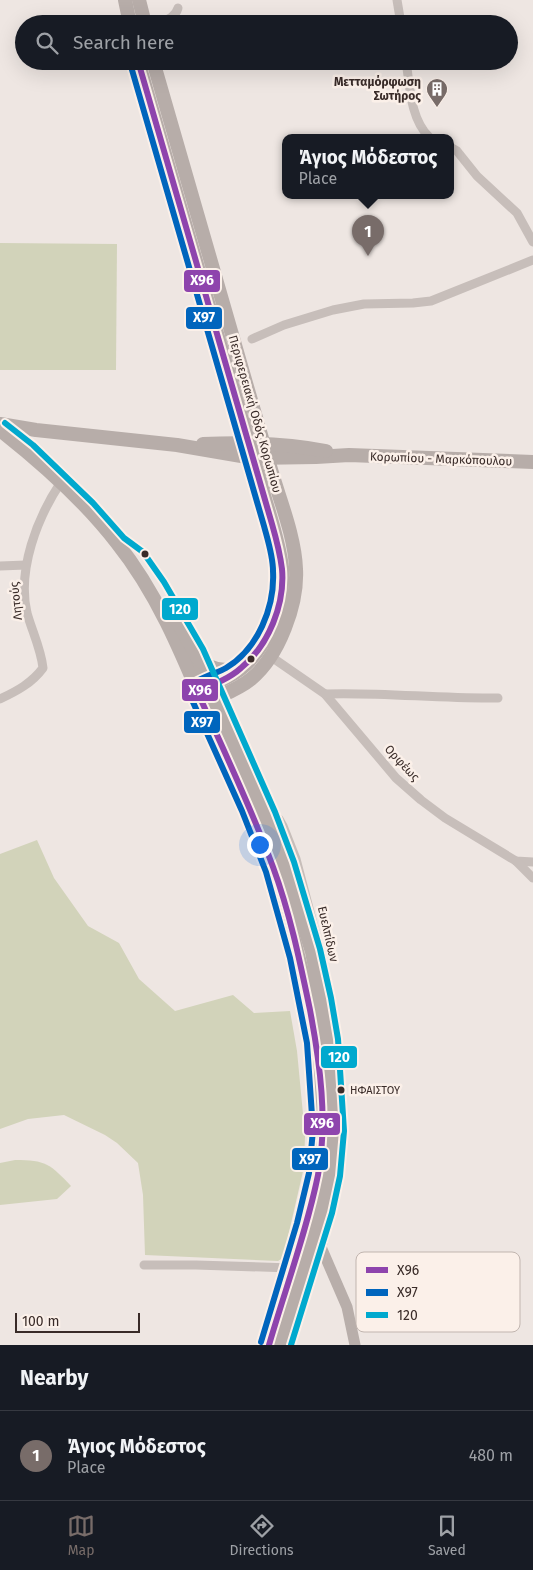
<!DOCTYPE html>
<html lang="en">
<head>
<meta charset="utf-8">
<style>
  body { margin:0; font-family:"Fira Sans",sans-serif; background:#20242c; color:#f1f3f6 }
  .scale { position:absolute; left:15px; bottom:12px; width:125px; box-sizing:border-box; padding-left:5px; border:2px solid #392b28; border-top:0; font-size:14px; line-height:18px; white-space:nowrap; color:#392b28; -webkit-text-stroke:4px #fbf0e9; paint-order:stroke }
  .you { position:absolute; left:259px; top:844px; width:18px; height:18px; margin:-12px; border:4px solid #fff; border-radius:50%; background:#1a73e8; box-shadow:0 0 0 8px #1a73e833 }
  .badge { display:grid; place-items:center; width:32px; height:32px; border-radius:50%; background:#786c69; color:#fff; font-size:16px; font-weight:700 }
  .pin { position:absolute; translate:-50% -41px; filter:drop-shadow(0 1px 2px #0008) }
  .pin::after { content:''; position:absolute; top:26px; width:18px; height:15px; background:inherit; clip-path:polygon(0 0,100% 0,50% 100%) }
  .popup { position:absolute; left:282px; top:134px; width:172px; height:65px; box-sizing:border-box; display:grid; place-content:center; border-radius:10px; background:#171b24; filter:drop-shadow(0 1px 4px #0005); font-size:16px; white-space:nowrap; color:#9ea1a6 }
  .popup b { font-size:19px; color:#f1f3f6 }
  .popup::after { content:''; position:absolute; left:50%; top:100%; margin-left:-10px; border:10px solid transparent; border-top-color:#171b24 }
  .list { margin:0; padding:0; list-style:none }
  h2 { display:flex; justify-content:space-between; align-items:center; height:65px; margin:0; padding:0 20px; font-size:21px }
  h2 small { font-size:16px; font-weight:400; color:#9ea1a6 }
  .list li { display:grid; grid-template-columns:32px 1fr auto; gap:15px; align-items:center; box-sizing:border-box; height:90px; padding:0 20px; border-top:1px solid #363941 }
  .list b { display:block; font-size:19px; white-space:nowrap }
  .list p { margin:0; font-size:16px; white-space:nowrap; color:#9ea1a6 }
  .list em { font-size:16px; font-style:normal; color:#9ea1a6 }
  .icon { flex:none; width:28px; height:28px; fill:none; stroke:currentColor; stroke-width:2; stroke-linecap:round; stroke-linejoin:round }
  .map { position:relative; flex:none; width:533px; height:1345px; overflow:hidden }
  .search { position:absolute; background:#171b24; box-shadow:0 5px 20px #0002; left:15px; right:15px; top:15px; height:55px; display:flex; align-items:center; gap:12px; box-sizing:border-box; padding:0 18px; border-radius:28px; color:#9ea1a6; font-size:19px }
  .sheet { height:155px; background:#171b24 }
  nav { display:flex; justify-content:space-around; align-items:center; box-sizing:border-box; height:70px; border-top:1px solid #363941; background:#171b24; font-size:14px; color:#9ea1a6 }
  nav a { display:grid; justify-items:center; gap:2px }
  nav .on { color:#786c69 }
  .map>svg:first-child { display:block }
</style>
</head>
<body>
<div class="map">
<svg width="533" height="1345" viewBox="0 0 533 1345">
  <rect width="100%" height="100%" fill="#eee6e2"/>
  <g fill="#d2d3ba">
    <path d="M0 243 117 244 116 370H0Z"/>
    <path d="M37 840 54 878 88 926 119 943 139 979 175 1011 233 995 254 1013 290 1011 297 1051 305 1135 304 1167 283 1258 278 1261 145 1255 143 1195 138 1163 117 1143 105 1135 64 1115 28 1119 0 1129V854Z"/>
    <path d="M15 1160C46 1160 50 1164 71 1186L57 1199 0 1205V1163Z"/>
  </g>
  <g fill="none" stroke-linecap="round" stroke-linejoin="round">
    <g stroke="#c7beba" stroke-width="9">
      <path d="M397 0 401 24"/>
      <path d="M154 24C164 20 175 19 178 8"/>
      <path d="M406 61C410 86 410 118 429 137"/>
      <path d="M450 147 457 151 477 176 517 213 533 242"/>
      <path d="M252 339 284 325 333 310 364 304 413 303 431 301 533 260"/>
      <path d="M0 566 26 565"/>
      <path d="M270 656 325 694 396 778 421 800 445 818 516 861 533 862"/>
      <path d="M325 694C382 692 440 699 498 698"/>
      <path d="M0 699C17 691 32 683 43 668 41 649 32 631 27 613 17 570 37 518 61 482"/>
      <path d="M265 806 279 819 283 826 296 859 320 950 333 1028"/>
      <path d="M516 861 533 878"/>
      <path d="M325 1231C341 1176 345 1124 338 1066"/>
      <path d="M144 1265H196L292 1268"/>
    </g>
    <path stroke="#b8aeaa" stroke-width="11" d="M318 1228 325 1231 321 1247 347 1307 355 1345"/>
    <g stroke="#b7ada9" stroke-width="14">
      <path d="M125 0 130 24"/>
      <path d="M139 0 145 24"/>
      <path d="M138 61 263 492C270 516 279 542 282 567 285 602 269 645 242 668 231 677 214 684 201 689"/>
      <path d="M153 61 272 473C281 503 295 538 296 569 298 604 279 656 251 679 239 689 222 695 208 702"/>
      <path d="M0 424 36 430 177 445 253 458 316 457 349 455 533 462"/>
      <path d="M0 430C42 463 84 500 117 543 161 598 186 664 213 728 231 770 253 811 269 854 276 873 281 893 286 912 307 983 324 1058 322 1133 319 1205 289 1276 269 1345"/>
      <path d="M203 444C244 442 285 443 326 451"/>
      <path d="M170 608 195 653 280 848 312 952 329 1040 333 1085 335 1131 331 1175 318 1228 282 1345"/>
      <path d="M197 657C208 669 221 672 236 669"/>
    </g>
    <g stroke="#fbf0e9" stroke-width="10">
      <path id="bus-1" d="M138 61 272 524C276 538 280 553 282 569 285 604 269 645 241 668 229 679 212 685 197 691 223 749 251 807 273 867 290 913 300 962 310 1010 320 1063 328 1121 318 1175 307 1230 285 1290 269 1345"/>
    </g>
    <g stroke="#fbf0e9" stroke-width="10">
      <path id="bus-2" d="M130 63 264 526C268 541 273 556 273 571 275 607 258 649 226 668 216 674 190 680 188 691L242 811 266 872 290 958 307 1043 313 1130 309 1173 297 1223 261 1342"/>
    </g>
    <g stroke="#fbf0e9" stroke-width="10">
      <path id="bus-3" d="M5 423 33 445 93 503 124 538 143 552 164 582 203 649 275 812 294 862 320 949 331 998 338 1039 344 1131 340 1176 332 1213 291 1345"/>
    </g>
    <use href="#bus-1" stroke="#8e44ad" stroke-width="6"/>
    <use href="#bus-2" stroke="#0065bd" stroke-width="6"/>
    <use href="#bus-3" stroke="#00a9ce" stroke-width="6"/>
  </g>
  <defs>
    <g id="building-pin" transform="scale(1.125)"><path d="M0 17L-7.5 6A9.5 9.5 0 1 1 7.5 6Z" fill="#786c69" stroke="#fbf0e9"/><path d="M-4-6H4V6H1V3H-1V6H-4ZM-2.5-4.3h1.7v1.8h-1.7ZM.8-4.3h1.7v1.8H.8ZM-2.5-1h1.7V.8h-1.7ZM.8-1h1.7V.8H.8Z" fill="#fff"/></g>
  </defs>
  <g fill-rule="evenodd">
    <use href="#building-pin" x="437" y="89"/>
  </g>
  <g fill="#392b28" stroke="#fbf0e9" stroke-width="2">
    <circle cx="145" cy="554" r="4.5"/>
    <circle cx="251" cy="659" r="4.5"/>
    <circle cx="341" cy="1090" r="4.5"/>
  </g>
  <g text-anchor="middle" stroke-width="5" stroke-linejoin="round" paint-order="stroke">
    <g font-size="11" fill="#392b28" stroke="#fbf0e9" text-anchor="start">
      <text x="350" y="1094">ΗΦΑΙΣΤΟΥ</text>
    </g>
    <g font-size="12" font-weight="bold" fill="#392b28" stroke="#fbf0e9" text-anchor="end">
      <text x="421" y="86">Μετταμόρφωση<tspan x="421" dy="14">Σωτήρος</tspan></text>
    </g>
    <g font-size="12" fill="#392b28" stroke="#fbf0e9">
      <text transform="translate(255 414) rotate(74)" y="4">Περιφερειακή Οδός Κορωπίου</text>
      <text transform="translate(441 459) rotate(2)" y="4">Κορωπίου - Μαρκόπουλου</text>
      <text transform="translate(16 601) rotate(-96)" y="4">Λητούς</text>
      <text transform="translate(402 763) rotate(47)" y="4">Ορφέως</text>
      <text transform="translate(328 934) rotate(77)" y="4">Ευελπίδων</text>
    </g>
  </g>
  <rect x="356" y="1252" width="164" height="80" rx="8" fill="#fbf0e9" stroke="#c1b5af" stroke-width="1"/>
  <rect x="366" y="1267" width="22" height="6" fill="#8e44ad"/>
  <rect x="366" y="1289" width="22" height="7" fill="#0065bd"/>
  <rect x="366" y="1312" width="22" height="6" fill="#00a9ce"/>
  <g font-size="14" fill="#392b28">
    <text x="397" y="1275">Χ96</text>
    <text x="397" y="1297">X97</text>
    <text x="397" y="1320">120</text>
  </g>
  <g stroke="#fbf0e9" stroke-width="2">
    <rect x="183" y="269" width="38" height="24" rx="5" fill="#8e44ad"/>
    <rect x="185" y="306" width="38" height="24" rx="5" fill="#0065bd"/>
    <rect x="161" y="597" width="38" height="24" rx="5" fill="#00a9ce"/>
    <rect x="181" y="678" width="38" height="24" rx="5" fill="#8e44ad"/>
    <rect x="183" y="710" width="38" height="24" rx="5" fill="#0065bd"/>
    <rect x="320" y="1045" width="38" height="24" rx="5" fill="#00a9ce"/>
    <rect x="303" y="1112" width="38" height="24" rx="5" fill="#8e44ad"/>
    <rect x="291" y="1147" width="38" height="24" rx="5" fill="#0065bd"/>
  </g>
  <g font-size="14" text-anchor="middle" font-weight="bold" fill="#fff">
    <text x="202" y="285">Χ96</text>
    <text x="204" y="322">X97</text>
    <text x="180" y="614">120</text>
    <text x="200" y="695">Χ96</text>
    <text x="202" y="727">X97</text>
    <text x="339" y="1062">120</text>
    <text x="322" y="1128">Χ96</text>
    <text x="310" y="1164">X97</text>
  </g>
</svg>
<div class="scale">100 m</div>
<div class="you"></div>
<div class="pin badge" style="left:368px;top:256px">1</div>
<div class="popup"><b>Άγιος Μόδεστος</b>Place</div>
<div class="search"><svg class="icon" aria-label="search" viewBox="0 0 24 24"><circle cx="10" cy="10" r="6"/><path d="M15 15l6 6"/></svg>Search here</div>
</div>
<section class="sheet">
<h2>Nearby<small></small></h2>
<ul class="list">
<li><span class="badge">1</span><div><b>Άγιος Μόδεστος</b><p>Place</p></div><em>480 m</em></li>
</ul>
</section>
<nav>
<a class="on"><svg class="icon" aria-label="map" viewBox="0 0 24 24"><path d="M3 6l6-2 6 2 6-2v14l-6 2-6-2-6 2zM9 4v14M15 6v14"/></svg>Map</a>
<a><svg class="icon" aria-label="directions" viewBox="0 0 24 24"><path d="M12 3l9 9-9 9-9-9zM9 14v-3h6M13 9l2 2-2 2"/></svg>Directions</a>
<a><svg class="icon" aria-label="saved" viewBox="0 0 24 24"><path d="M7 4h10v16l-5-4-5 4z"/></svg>Saved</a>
</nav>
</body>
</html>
